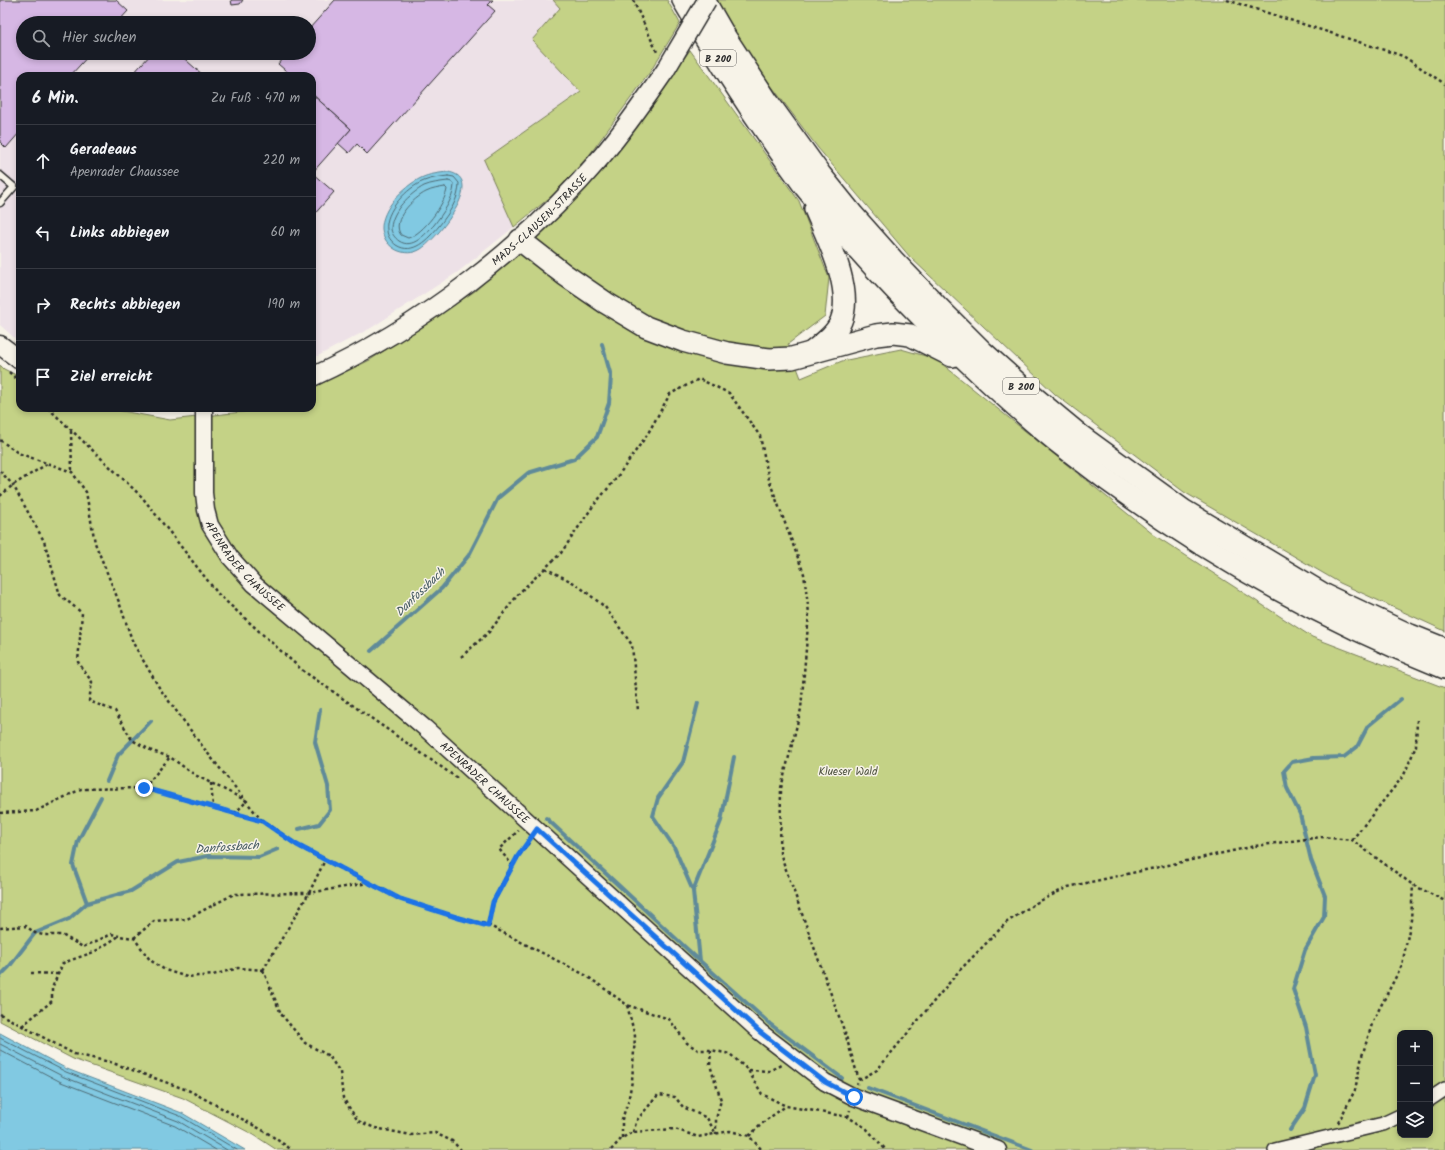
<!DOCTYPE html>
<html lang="de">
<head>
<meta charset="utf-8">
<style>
  body { margin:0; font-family:Kalam,sans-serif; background:#242831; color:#f1f3f6 }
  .controls { position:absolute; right:12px; bottom:12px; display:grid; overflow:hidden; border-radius:8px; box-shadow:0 2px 6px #0003 }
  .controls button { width:36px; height:36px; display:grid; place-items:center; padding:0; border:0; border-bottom:1px solid #363941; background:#171b24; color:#f1f3f6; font:20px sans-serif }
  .stop { position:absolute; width:12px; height:12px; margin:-9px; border:3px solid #1a73e8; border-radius:50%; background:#fff }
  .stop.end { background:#1a73e8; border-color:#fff; box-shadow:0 1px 4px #0008 }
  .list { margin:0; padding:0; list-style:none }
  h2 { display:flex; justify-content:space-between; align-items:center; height:52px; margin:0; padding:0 16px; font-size:17px }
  h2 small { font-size:13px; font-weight:400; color:#9ea1a6 }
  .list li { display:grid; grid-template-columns:26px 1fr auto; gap:12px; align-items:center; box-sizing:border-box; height:72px; padding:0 16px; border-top:1px solid #363941 }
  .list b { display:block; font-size:15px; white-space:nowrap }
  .list p { margin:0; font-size:13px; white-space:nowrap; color:#9ea1a6 }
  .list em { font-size:13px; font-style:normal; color:#9ea1a6 }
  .icon { flex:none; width:22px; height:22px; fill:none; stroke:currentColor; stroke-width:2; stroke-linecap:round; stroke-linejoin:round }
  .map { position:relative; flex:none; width:1445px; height:1150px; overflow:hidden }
  .search { position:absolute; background:#171b24; box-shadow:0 2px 6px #0003; left:16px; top:16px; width:300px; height:44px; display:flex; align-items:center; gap:10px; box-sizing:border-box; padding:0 14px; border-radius:22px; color:#9ea1a6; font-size:15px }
  .panel { position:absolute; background:#171b24; box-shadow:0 2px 6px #0003; left:16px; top:72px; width:300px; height:340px; border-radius:12px }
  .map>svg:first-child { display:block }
</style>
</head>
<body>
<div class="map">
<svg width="1445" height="1150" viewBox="0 0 1445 1150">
  <rect width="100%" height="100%" fill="#f7f3e8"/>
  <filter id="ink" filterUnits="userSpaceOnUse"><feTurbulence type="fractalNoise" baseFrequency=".025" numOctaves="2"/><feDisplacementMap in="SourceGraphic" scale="8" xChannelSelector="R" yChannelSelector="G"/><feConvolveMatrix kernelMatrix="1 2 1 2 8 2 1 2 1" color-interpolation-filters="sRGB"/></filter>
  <g filter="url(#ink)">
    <path fill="#ede1e7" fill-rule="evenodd" d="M0 0H553L560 7 533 40 581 92 484 160 514 227 458 272 371 328 312 359V76H20V343L0 325ZM23 23H309V53H23Z"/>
    <g fill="#c4d286" stroke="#787e58" fill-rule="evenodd">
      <path d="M553 0H667L680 23 650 72 590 154 554 194 514 227 484 160 581 92 532 40 560 8Z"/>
      <path d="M717 0H1445V631L1340 583 1184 492 1056 395 910 257 818 148 713 8Z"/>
      <path d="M690 50 799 201 829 278 825 316 788 344 801 378 842 361 901 349 936 359 1154 535 1312 637 1445 688V1150H277L254 1135 183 1098 73 1059 0 1021V365L4 369 20 377V408H106L170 420 250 411 258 408H312V388L370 360 475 291 568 206 631 134ZM1400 1033H1430V1135H1400Z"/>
    </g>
    <g fill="#81c9e2" stroke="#5f8a99">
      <path d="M448 172C488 178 437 239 421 249 405 259 384 248 382 229 381 209 404 186 421 178 429 174 439 173 448 172Z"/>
      <path d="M0 1033 67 1069 182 1113 245 1150H0Z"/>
    </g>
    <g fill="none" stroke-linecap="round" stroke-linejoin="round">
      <g stroke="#4d6a74" stroke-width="1">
        <path d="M448 176 454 177 459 183C459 200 449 213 439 226 428 239 413 256 396 245 391 241 387 236 387 230 384 211 408 187 424 181 431 178 440 177 448 176Z"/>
        <path d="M448 181 452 182 454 185C453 200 443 213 434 225 425 234 413 250 399 241 395 238 391 233 391 228 392 210 410 194 424 186 431 183 440 182 448 181Z"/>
        <path d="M445 187 447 189C445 204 423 234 408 238L401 235C390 220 414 198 426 192 432 189 439 188 445 187Z"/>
        <path d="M0 1038 66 1072 180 1116 237 1150"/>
        <path d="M0 1044 64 1077 178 1121 227 1150"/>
        <path d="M0 1050 61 1082 175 1126 216 1150"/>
      </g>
      <g stroke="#5f8a99" stroke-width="4">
        <path d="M371 651 442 588 469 555 498 498 528 473 574 459 597 437 609 403 611 376 602 344"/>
        <path d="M698 703 683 762 658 798 653 816 674 847 693 891 700 961"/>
        <path d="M107 781 118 755 151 721"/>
        <path d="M546 818 700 961 770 1024 842 1078"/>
        <path d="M299 829 319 824 330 810 328 786 315 742 320 710"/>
        <path d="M693 891 721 821 734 757"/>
        <path d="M87 903 73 865 78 841 101 797"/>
        <path d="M0 976 9 967 35 933 69 919 87 903 131 891 178 862 208 856 259 857 278 849"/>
        <path d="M868 1088 1032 1150"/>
        <path d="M1290 1130 1305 1108 1315 1075 1306 1027 1293 989 1305 950 1324 917 1325 896 1311 860 1300 814 1287 788 1284 771 1292 762 1314 758 1344 757 1357 747 1368 726 1401 699"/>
      </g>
    </g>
    <g fill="#d6b7e4" stroke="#2b2b2b">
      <path d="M0 0H116L128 11 117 23H23V53H91L70 76H20V132L6 148 0 142Z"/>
      <path d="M231 0H243L240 4 232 5Z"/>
      <path d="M335 0H493L488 5 495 11 367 154 357 144 349 153 338 143 351 129 312 94V76H292L278 64 287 53H309V29Z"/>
      <path d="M152 53H178L204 76H131Z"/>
      <path d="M312 94 351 129 312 173Z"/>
      <path d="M312 173 334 192 312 217Z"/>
    </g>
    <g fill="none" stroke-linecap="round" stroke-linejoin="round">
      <g stroke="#2b2b2b" stroke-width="9">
        <path id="service" d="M0 175 14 187 0 203"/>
      </g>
      <g stroke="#2b2b2b" stroke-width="16">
        <g id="minor">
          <path d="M1430 1099 1445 1089"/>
          <path d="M1275 1150 1383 1124 1400 1116"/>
        </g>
      </g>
      <g stroke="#2b2b2b" stroke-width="19">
        <g id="tertiary">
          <path id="s1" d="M204 408V493L206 510 210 525 230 557 254 584 425 728 760 1032 825 1082 854 1097 998 1150"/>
        </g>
      </g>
      <g stroke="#2b2b2b" stroke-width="21">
        <g id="secondary">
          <path d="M0 345 20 360"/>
          <path id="s2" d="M312 377C421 327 524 248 602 156 625 129 645 100 665 71"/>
        </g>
      </g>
      <g stroke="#2b2b2b" stroke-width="24">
        <g id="trunk">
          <path d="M683 0C720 64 761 127 805 187 821 207 838 227 855 246 884 279 914 310 945 340 985 379 1025 417 1069 451 1183 541 1310 614 1445 668"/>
          <path d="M704 0 726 38 768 102 820 174 853 215 893 260 938 307 983 352 1023 388 1081 436 1183 510 1325 595 1410 635 1445 649"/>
          <path d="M520 240 565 275 606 303 646 327 683 341 727 353 769 359 792 358 876 335 893 333 910 335 952 356"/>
          <path d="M812 352C823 343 836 334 841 321 854 289 827 238 815 209"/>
        </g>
      </g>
      <g stroke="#2b2b2b" stroke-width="2.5" stroke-dasharray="3 3" stroke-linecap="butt">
        <path d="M633 0 657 52"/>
        <path d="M1227 0 1403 56 1445 84"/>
        <path d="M9 372 20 382"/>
        <path d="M48 408 142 497 219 595 302 670 457 778"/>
        <path d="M71 431 72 472"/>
        <path d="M0 440 18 453 72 472 86 492 95 543 119 602 133 643 160 689 206 751 262 821"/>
        <path d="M0 471 13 485 44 541 60 595 82 613 78 662 92 682 89 701 115 711 132 740 152 751 170 757 195 775 247 801 235 813"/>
        <path d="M0 496 13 485 47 464"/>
        <path d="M545 568 576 584 605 607 632 645 638 711"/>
        <path d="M461 657 489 632 520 592 561 553 593 506 615 480 647 435 670 394 699 379 729 393 760 436 769 480 804 574 809 613 801 709 781 788 780 853 845 1033 859 1080 857 1084"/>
        <path d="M211 783 213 806"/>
        <path d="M144 788 170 757"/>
        <path d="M0 813 36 811 81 789 144 788 262 821 297 845 400 899 459 918 488 925 587 976 627 1005 669 1019 687 1043 698 1050H711L730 1054 748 1070 762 1094 786 1106 848 1117 866 1128 886 1150"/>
        <path d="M1352 840 1404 775 1416 746 1417 720"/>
        <path d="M513 866 499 849 519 830"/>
        <path d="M488 925 493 902 518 856 530 841"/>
        <path d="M0 928 26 926 35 933 43 935H62L83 947 112 934 119 936"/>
        <path d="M134 938 154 921 187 919 234 894 309 893 368 883"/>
        <path d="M263 970 281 1014 305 1043 329 1056 340 1072 343 1098 358 1121 375 1128 411 1135 435 1133 452 1141 461 1150"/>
        <path d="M263 970 309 893 325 860"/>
        <path d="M31 973 58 974"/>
        <path d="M0 1014 74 1054 110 1062 190 1091 266 1132 292 1150"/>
        <path d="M22 1026 52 1001V988L63 963 94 952 119 936 134 938 150 960 165 970 187 977 213 975 238 968 263 970"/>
        <path d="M711 1050 710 1065 721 1100 716 1119V1134"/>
        <path d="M749 1070 769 1071 781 1065"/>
        <path d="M859 1080 877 1070 959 971 1007 922 1036 903 1068 887 1255 846 1321 837 1352 840 1413 885 1445 901"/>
        <path d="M848 1117 850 1110"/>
        <path d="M1338 1123 1355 1090 1362 1056 1373 1021 1402 965 1411 920 1413 885"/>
        <path d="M633 1132 637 1120 658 1095 675 1097 683 1107 707 1118 716 1134"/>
        <path d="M749 1136 765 1121 786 1106"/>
        <path d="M622 1138V1119L628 1102 632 1081 635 1036 627 1005"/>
        <path d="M611 1150 622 1138 633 1132 675 1129 698 1137 730 1131 749 1136 762 1150"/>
      </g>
      <use href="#service" stroke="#f7f3e8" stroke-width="6"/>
      <use href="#minor" stroke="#f7f3e8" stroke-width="13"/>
      <use href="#tertiary" stroke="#f7f3e8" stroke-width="16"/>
      <use href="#secondary" stroke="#f7f3e8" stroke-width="18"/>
      <use href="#trunk" stroke="#f7f3e8" stroke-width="21"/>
      <g stroke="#2b2b2b" stroke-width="21" stroke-linecap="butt">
        <path id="secondary-bridge" d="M665 71 707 0"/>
      </g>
      <use href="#secondary-bridge" stroke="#f7f3e8" stroke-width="18"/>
    </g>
  </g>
  <g fill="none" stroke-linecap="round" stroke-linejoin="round" filter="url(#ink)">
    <path stroke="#1a73e8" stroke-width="5" d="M144 788 262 821 297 845 400 899 459 918 488 926 493 902 518 856 537 829 760 1032 825 1082 854 1097"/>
  </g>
  <g text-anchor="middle" stroke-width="3" stroke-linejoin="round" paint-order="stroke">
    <g fill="#f7f3e8" stroke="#686764" stroke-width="1">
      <rect x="700" y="50" width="36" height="16" rx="3"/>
      <rect x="1003" y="378" width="36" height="16" rx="3"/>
    </g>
    <g font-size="10" font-weight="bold" fill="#2b2b2b">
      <text x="718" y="62">B 200</text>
      <text x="1021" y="390">B 200</text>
    </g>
    <g font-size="11" fill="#2b2b2b" stroke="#f7f3e8">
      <text dy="4" stroke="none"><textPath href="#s2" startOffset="278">MADS-CLAUSEN-STRASSE</textPath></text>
      <text dy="4" stroke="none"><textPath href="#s1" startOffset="172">APENRADER CHAUSSEE</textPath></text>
      <text dy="4" stroke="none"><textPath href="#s1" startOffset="496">APENRADER CHAUSSEE</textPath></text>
    </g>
    <g font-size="11" fill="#515542" stroke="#f7f3e8">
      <text x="848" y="775">Klueser Wald</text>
    </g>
    <g font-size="12" font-style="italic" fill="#455a62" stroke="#f7f3e8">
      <text transform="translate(420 592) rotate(-44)" y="4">Danfossbach</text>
      <text transform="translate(227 847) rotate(-4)" y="4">Danfossbach</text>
    </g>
  </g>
</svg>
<div class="controls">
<button>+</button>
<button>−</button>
<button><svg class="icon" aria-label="layers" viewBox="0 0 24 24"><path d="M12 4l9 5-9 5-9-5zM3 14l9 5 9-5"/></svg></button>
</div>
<div class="stop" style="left:854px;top:1097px"></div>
<div class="stop end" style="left:144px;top:788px"></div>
<div class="search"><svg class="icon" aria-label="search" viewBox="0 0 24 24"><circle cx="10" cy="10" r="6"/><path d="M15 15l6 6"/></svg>Hier suchen</div>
<section class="panel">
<h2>6 Min.<small>Zu Fuß · 470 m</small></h2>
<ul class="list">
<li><svg class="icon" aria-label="ahead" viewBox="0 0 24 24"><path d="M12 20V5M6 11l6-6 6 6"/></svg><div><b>Geradeaus</b><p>Apenrader Chaussee</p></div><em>220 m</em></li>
<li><svg class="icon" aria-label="left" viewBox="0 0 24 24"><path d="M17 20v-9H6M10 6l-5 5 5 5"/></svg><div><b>Links abbiegen</b></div><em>60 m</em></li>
<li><svg class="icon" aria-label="right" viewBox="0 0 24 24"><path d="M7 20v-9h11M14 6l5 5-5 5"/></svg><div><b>Rechts abbiegen</b></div><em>190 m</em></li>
<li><svg class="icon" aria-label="arrive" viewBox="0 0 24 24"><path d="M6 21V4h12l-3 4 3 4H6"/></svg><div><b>Ziel erreicht</b></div></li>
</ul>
</section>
</div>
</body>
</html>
